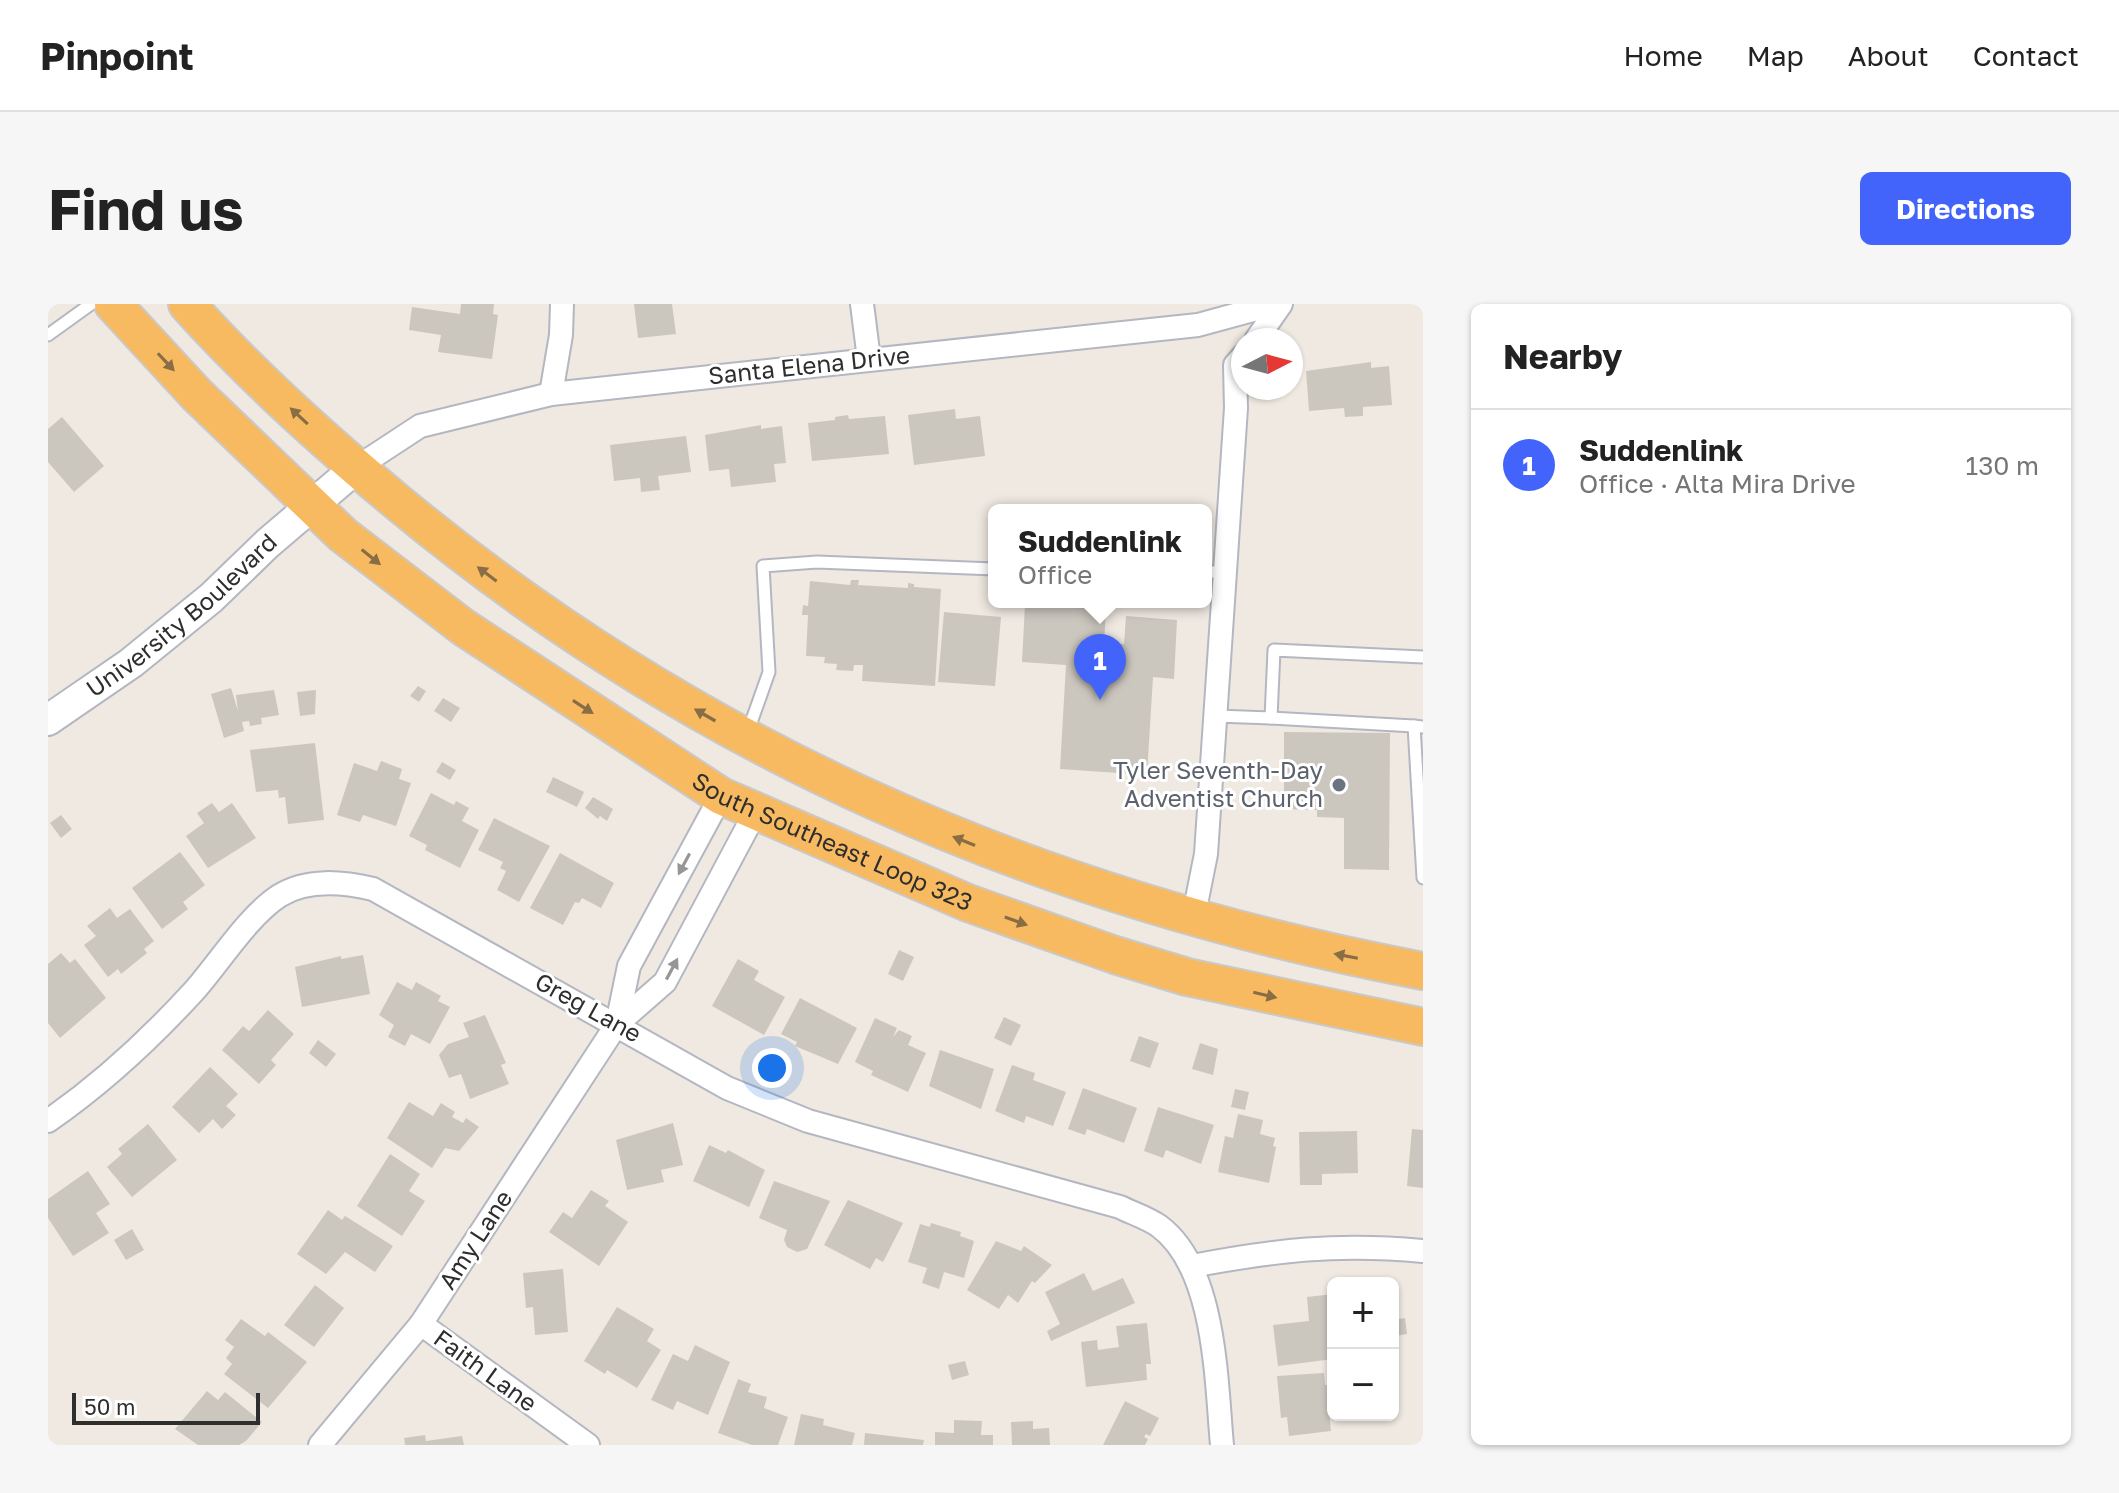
<!DOCTYPE html>
<html lang="en">
<head>
<meta charset="utf-8">
<style>
  body { margin:0; font-family:"Golos Text",sans-serif; background:#f6f6f6; color:#222 }
  .controls { position:absolute; right:24px; bottom:24px; display:grid; overflow:hidden; border-radius:12px; box-shadow:0 2px 6px #0004 }
  .controls button { width:72px; height:72px; display:grid; place-items:center; padding:0; border:0; border-bottom:2px solid #e0e0e0; background:#fff; color:#222; font:40px sans-serif }
  .compass { position:absolute; left:1183px; top:24px; width:72px; height:72px; border-radius:50%; background:#fff; box-shadow:0 2px 6px #0004; rotate:84deg }
  .scale { position:absolute; left:24px; bottom:20px; width:188px; box-sizing:border-box; padding-left:8px; border:4px solid #2e2e2e; border-top:0; font-size:22px; line-height:28px; white-space:nowrap; color:#2e2e2e; -webkit-text-stroke:6px #fff; paint-order:stroke }
  .you { position:absolute; left:724px; top:764px; width:28px; height:28px; margin:-20px; border:6px solid #fff; border-radius:50%; background:#1a73e8; box-shadow:0 0 0 12px #1a73e833 }
  .badge { display:grid; place-items:center; width:52px; height:52px; border-radius:50%; background:#4264fb; color:#fff; font-size:26px; font-weight:700 }
  .pin { position:absolute; translate:-50% -66px; filter:drop-shadow(0 2px 4px #0008) }
  .pin::after { content:''; position:absolute; top:42px; width:28px; height:24px; background:inherit; clip-path:polygon(0 0,100% 0,50% 100%) }
  .popup { position:absolute; left:940px; top:200px; width:224px; height:104px; box-sizing:border-box; display:grid; place-content:center; border-radius:12px; background:#fff; filter:drop-shadow(0 2px 6px #0005); font-size:26px; white-space:nowrap; color:#767676 }
  .popup b { font-size:30px; color:#222 }
  .popup::after { content:''; position:absolute; left:50%; top:100%; margin-left:-16px; border:16px solid transparent; border-top-color:#fff }
  .list { margin:0; padding:0; list-style:none }
  h2 { display:flex; justify-content:space-between; align-items:center; height:104px; margin:0; padding:0 32px; font-size:34px }
  h2 small { font-size:26px; font-weight:400; color:#767676 }
  .list li { display:grid; grid-template-columns:52px 1fr auto; gap:24px; align-items:center; box-sizing:border-box; height:112px; padding:0 32px; border-top:2px solid #e0e0e0 }
  .list b { display:block; font-size:30px; white-space:nowrap }
  .list p { margin:0; font-size:26px; white-space:nowrap; color:#767676 }
  .list em { font-size:26px; font-style:normal; color:#767676 }
  .map { position:relative; flex:none; width:1375px; height:1141px; overflow:hidden; border-radius:12px }
  header { display:flex; align-items:center; gap:48px; box-sizing:border-box; height:112px; padding:0 40px; background:#fff; border-bottom:2px solid #e0e0e0 }
  header strong { font-size:38px }
  nav { display:flex; gap:44px; margin-inline-start:auto; font-size:28px }
  .intro { display:flex; align-items:center; justify-content:space-between; box-sizing:border-box; height:192px; padding:0 48px }
  h1 { margin:0; font-size:56px }
  .button { padding:20px 36px; border-radius:12px; background:#4264fb; color:#fff; font-size:28px; font-weight:700 }
  main { display:flex; gap:48px; padding:0 48px }
  aside { flex:1; background:#fff; border-radius:12px; box-shadow:0 2px 6px #0004 }
  .map>svg:first-child { display:block }
</style>
</head>
<body>
<header>
<strong>Pinpoint</strong>
<nav><a>Home</a><a>Map</a><a>About</a><a>Contact</a></nav>
</header>
<div class="intro"><h1>Find us</h1><a class="button">Directions</a></div>
<main>
<div class="map">
<svg width="1375" height="1141" viewBox="0 0 1375 1141">
  <rect width="100%" height="100%" fill="#efe9e1"/>
  <g fill="#cbc7bf">
    <path d="M413 0H446L445 10 450 11 444 55 390 48 393 31 361 26 364 3 412 10Z"/>
    <path d="M586 0H624L628 30 590 34Z"/>
    <path d="M1323 58V64L1341 62 1344 101 1315 103V112L1297 113 1296 104 1261 107 1258 67Z"/>
    <path d="M907 105 908 115 932 112 937 152 866 161 860 111Z"/>
    <path d="M800 111 801 115 837 112 841 150 764 157 760 119 787 116V113Z"/>
    <path d="M14 113 56 162 26 188 0 158V125Z"/>
    <path d="M713 121V125L734 122 738 159 726 160 728 178 683 183 681 165 661 167 657 131Z"/>
    <path d="M638 132 643 168 610 172 612 186 593 188 592 174 566 177 562 141Z"/>
    <path d="M803 276H811L810 281 860 284V279L866 280V283L893 285 887 382 814 377 815 361H806L805 367 788 366 789 360 776 359 777 353 758 352 760 311H754L755 301 760 302 762 277 802 281Z"/>
    <path d="M977 300 1058 305 1056 339 1076 340 1078 312 1129 316 1126 375 1105 373 1099 471 1012 465 1018 361 974 358Z"/>
    <path d="M896 308 953 313 947 382 890 378Z"/>
    <path d="M370 382 378 387 371 398 362 392Z"/>
    <path d="M183 384 190 407 188 391 226 386 231 411 213 414 214 420 202 422 201 417 194 418 196 427 176 434 163 390Z"/>
    <path d="M268 386 267 410 252 412 249 388Z"/>
    <path d="M395 394 412 404 403 418 386 407Z"/>
    <path d="M1236 428 1342 429 1341 566 1296 565V514L1269 513V506L1236 505Z"/>
    <path d="M267 439 276 516 240 520 237 493 231 494 230 486 208 488 202 446Z"/>
    <path d="M333 457 354 465 351 475 363 479 348 522 315 511 312 518 289 511 306 459 329 467Z"/>
    <path d="M394 458 408 466 402 476 388 468Z"/>
    <path d="M505 473 536 488 529 503 498 488Z"/>
    <path d="M383 489 406 501 408 497 421 504 414 517 431 526 412 564 377 546 379 541 361 532Z"/>
    <path d="M545 493 565 505 559 517 552 512 550 515 537 504Z"/>
    <path d="M164 499 171 508 184 499 208 534 160 564 138 532 156 519 149 509Z"/>
    <path d="M13 511 24 525 13 534 2 519Z"/>
    <path d="M446 514 502 542 471 598 449 586 458 567 452 564 455 558 430 546Z"/>
    <path d="M132 548 157 581 135 598 140 605 114 625 84 584Z"/>
    <path d="M512 549 566 579 553 604 534 594 531 599 527 598 515 621 482 604Z"/>
    <path d="M62 604 69 614 82 605 106 637 96 645 99 649 73 670 70 665 60 673 36 641 48 632 39 622Z"/>
    <path d="M851 646 866 653 855 677 840 670Z"/>
    <path d="M13 649 22 659 27 655 58 694 12 734 0 719V660Z"/>
    <path d="M315 651 322 690 254 703 247 663 293 652V655Z"/>
    <path d="M690 655 711 667 706 676 737 693 716 731 664 702Z"/>
    <path d="M349 678 364 686 368 678 393 692 390 697 402 703 382 740 363 730 357 742 340 733 346 721 331 711Z"/>
    <path d="M752 694 809 724 790 760 747 742 749 738 733 730Z"/>
    <path d="M220 706 246 730 223 756 228 761 211 780 174 746 195 722 201 727Z"/>
    <path d="M437 711 458 759 453 761 461 780 422 795 413 770 401 774 391 751 400 740 421 733 415 719Z"/>
    <path d="M956 713 973 721 963 742 946 734Z"/>
    <path d="M827 714 849 724 845 733 851 726 864 732 860 741 878 749 860 788 823 771 825 767 807 758Z"/>
    <path d="M1091 732 1111 739 1102 764 1082 757Z"/>
    <path d="M270 736 288 750 278 763 261 749Z"/>
    <path d="M1152 739 1170 745 1165 771 1144 765Z"/>
    <path d="M892 746 946 765 933 805 881 782Z"/>
    <path d="M964 761 987 769 985 776 1018 788 1005 822 978 812 976 819 947 807Z"/>
    <path d="M162 763 190 790 178 802 188 811 174 825 165 815 151 829 124 803Z"/>
    <path d="M1035 784 1089 804 1076 839 1039 825 1037 831 1020 825Z"/>
    <path d="M1187 785 1201 788 1197 806 1183 803Z"/>
    <path d="M361 798 385 812 393 799 407 808 404 813 415 819 418 814 431 823 411 847 397 844 384 864 339 834Z"/>
    <path d="M1110 803 1166 821 1153 860 1118 846 1115 854 1096 847Z"/>
    <path d="M1190 810 1215 816 1212 830 1227 834 1225 842 1228 843 1221 879 1170 868 1177 832 1185 834Z"/>
    <path d="M625 819 635 861 613 866 616 878 579 886 568 836Z"/>
    <path d="M100 820 129 856 84 893 59 863 74 850 70 845Z"/>
    <path d="M1364 825 1375 826V884L1359 882Z"/>
    <path d="M1309 827 1310 869 1274 870V881H1252L1251 828Z"/>
    <path d="M661 841 678 849 680 846 717 866 701 903 645 877Z"/>
    <path d="M342 850 372 870 361 887 377 897 354 932 309 902Z"/>
    <path d="M40 867 62 900 48 909 61 929 25 952 0 914V895Z"/>
    <path d="M726 877 782 897 759 945 749 948 739 943 736 936 739 926 711 914Z"/>
    <path d="M543 886 561 897 557 902 580 918 551 962 501 928 515 908 524 914Z"/>
    <path d="M800 896 855 919 835 958 828 954 822 965 776 941Z"/>
    <path d="M280 906 294 916 297 912 345 942 327 968 297 948 278 970 249 950Z"/>
    <path d="M883 919 913 928 912 932 926 937 916 974 896 968 891 985 874 979 879 964 860 958 872 920 882 923Z"/>
    <path d="M84 925 96 946 78 956 66 936Z"/>
    <path d="M948 937 973 947 976 942 1004 961 987 979 984 977 970 999 960 991 951 1005 919 986Z"/>
    <path d="M515 965 520 1028 487 1031 485 1003 478 1004 475 969Z"/>
    <path d="M1036 969 1045 987 1075 974 1087 999 1003 1037 999 1027 1012 1020 997 988Z"/>
    <path d="M267 981 296 1004 266 1043 236 1021Z"/>
    <path d="M1285 990V1055L1230 1062 1225 1021 1261 1017 1259 993Z"/>
    <path d="M569 1003 606 1025 599 1037 613 1046 589 1084 559 1066 557 1070 536 1057Z"/>
    <path d="M1357 1014 1359 1030 1347 1032 1345 1016Z"/>
    <path d="M193 1015 217 1032 220 1028 259 1058 220 1104 176 1070 184 1060 178 1054 186 1043 177 1036Z"/>
    <path d="M1099 1019 1103 1060H1098L1099 1076 1038 1083 1033 1038 1049 1036 1050 1046 1071 1043 1068 1022Z"/>
    <path d="M647 1041 682 1058 660 1111 629 1097 625 1106 603 1096 625 1050 640 1057Z"/>
    <path d="M917 1057 921 1071 904 1076 900 1061Z"/>
    <path d="M1276 1069 1277 1081 1285 1080V1097L1280 1098 1283 1127 1241 1132 1239 1113 1233 1114 1229 1072Z"/>
    <path d="M690 1075 703 1080 700 1088 719 1093 716 1104 740 1113 730 1141H704L670 1129Z"/>
    <path d="M159 1087 170 1096 177 1088 214 1118 198 1137 191 1141H150L127 1125Z"/>
    <path d="M1077 1097 1111 1114 1102 1132 1098 1130 1096 1133 1100 1135 1097 1141H1055Z"/>
    <path d="M753 1110 776 1115 775 1121 807 1129 804 1141H746Z"/>
    <path d="M906 1116 934 1117 933 1131H945V1141H887V1128L906 1129Z"/>
    <path d="M985 1117V1125L1001 1124 1002 1141H964L963 1118Z"/>
    <path d="M817 1129 876 1136 875 1141H816Z"/>
    <path d="M377 1131 378 1137 414 1132 416 1141H357L356 1134Z"/>
  </g>
  <g fill="none" stroke-linecap="round" stroke-linejoin="round">
    <g stroke="#b4b7c1" stroke-width="15">
      <g id="service">
        <path d="M0 31 43 0"/>
        <path d="M1158 268H1178"/>
        <path d="M1168 412 1223 414 1226 346 1375 353"/>
        <path d="M1223 414 1366 422"/>
        <path d="M1375 423 1366 422 1375 574"/>
        <path d="M699 430 721 368 715 262 769 258 946 265"/>
      </g>
    </g>
    <g stroke="#b4b7c1" stroke-width="26">
      <g id="minor">
        <path d="M814 0 821 55"/>
        <path d="M1208 36 1233 0"/>
        <path d="M503 90 513 31 514 0"/>
        <path d="M308 164 372 122 503 90 1150 21 1227 0"/>
        <path d="M1145 615 1158 550 1188 104 1187 61 1195 52"/>
        <path d="M569 720 581 662 673 492"/>
        <path d="M0 817C52 781 103 734 146 687 171 659 200 612 231 592 259 574 295 578 325 585L679 784 760 817 1072 903C1084 909 1100 914 1111 922 1168 964 1168 1077 1174 1141"/>
        <path d="M1144 962C1228 946 1289 939 1375 947"/>
        <path d="M373 1020 540 1141"/>
        <path d="M272 1141 373 1020 569 720 617 678 708 507"/>
      </g>
    </g>
    <g stroke="#b4b7c1" stroke-width="34">
      <g id="secondary">
        <path id="s1" d="M0 416 83 359 163 294 220 239 308 164"/>
      </g>
    </g>
    <g stroke="#c9c9c9" stroke-width="40">
      <g id="trunk">
        <path id="s2" d="M65 0 149 91 295 231 415 323 673 492 920 599 1067 651 1139 673 1375 723"/>
        <path d="M139 0C202 71 275 136 348 197 650 448 991 594 1375 667"/>
      </g>
    </g>
    <use href="#service" stroke="#fff" stroke-width="11"/>
    <use href="#minor" stroke="#fff" stroke-width="22"/>
    <use href="#secondary" stroke="#fff" stroke-width="30"/>
    <use href="#trunk" stroke="#f8ba60" stroke-width="36"/>
  </g>
  <defs><path id="oneway-solid" d="M-6-.8H1V-3.2L6.5 0L1 3.2V.8H-6Z" transform="scale(2)"/></defs>
  <g fill="#896d44">
    <use href="#oneway-solid" transform="translate(118 58) rotate(47)"/>
    <use href="#oneway-solid" transform="translate(251 112) rotate(-137)"/>
    <use href="#oneway-solid" transform="translate(323 253) rotate(39)"/>
    <use href="#oneway-solid" transform="translate(439 270) rotate(-143)"/>
    <use href="#oneway-solid" transform="translate(535 403) rotate(33)"/>
    <use href="#oneway-solid" transform="translate(657 411) rotate(-150)"/>
    <use href="#oneway-solid" transform="translate(916 537) rotate(-158)"/>
    <use href="#oneway-solid" transform="translate(968 617) rotate(20)"/>
    <use href="#oneway-solid" transform="translate(1298 652) rotate(-169)"/>
    <use href="#oneway-solid" transform="translate(1217 691) rotate(13)"/>
  </g>
  <g fill="#969696">
    <use href="#oneway-solid" transform="translate(636 560) rotate(118)"/>
    <use href="#oneway-solid" transform="translate(624 665) rotate(-62)"/>
  </g>
  <circle fill="#6b7280" stroke="#fff" stroke-width="3" cx="1291" cy="481" r="8"/>
  <g text-anchor="middle" stroke-width="6" stroke-linejoin="round" paint-order="stroke">
    <g font-size="24" fill="#2e2e2e" stroke="#fff">
      <text transform="translate(761 62) rotate(-6)" y="8">Santa Elena Drive</text>
      <text dy="8" stroke="none"><textPath href="#s1" startOffset="170">University Boulevard</textPath></text>
      <text dy="8" stroke="none"><textPath href="#s2" startOffset="906">South Southeast Loop 323</textPath></text>
      <text transform="translate(540 704) rotate(29)" y="8">Greg Lane</text>
      <text transform="translate(428 936) rotate(-57)" y="8">Amy Lane</text>
      <text transform="translate(437 1067) rotate(36)" y="8">Faith Lane</text>
    </g>
    <g font-size="24" fill="#5b616d" stroke="#fff" text-anchor="end">
      <text x="1275" y="475">Tyler Seventh-Day<tspan x="1275" dy="28">Adventist Church</tspan></text>
    </g>
  </g>
</svg>
<div class="controls">
<button>+</button>
<button>−</button>
</div>
<svg class="compass" viewBox="-18 -18 36 36"><path d="M0-13l5 13h-10z" fill="#e53935"/><path d="M0 13l5-13h-10z" fill="#767676"/></svg>
<div class="scale">50 m</div>
<div class="you"></div>
<div class="pin badge" style="left:1052px;top:396px">1</div>
<div class="popup"><b>Suddenlink</b>Office</div>
</div>
<aside>
<h2>Nearby<small></small></h2>
<ul class="list">
<li><span class="badge">1</span><div><b>Suddenlink</b><p>Office · Alta Mira Drive</p></div><em>130 m</em></li>
</ul>
</aside>
</main>
</body>
</html>
